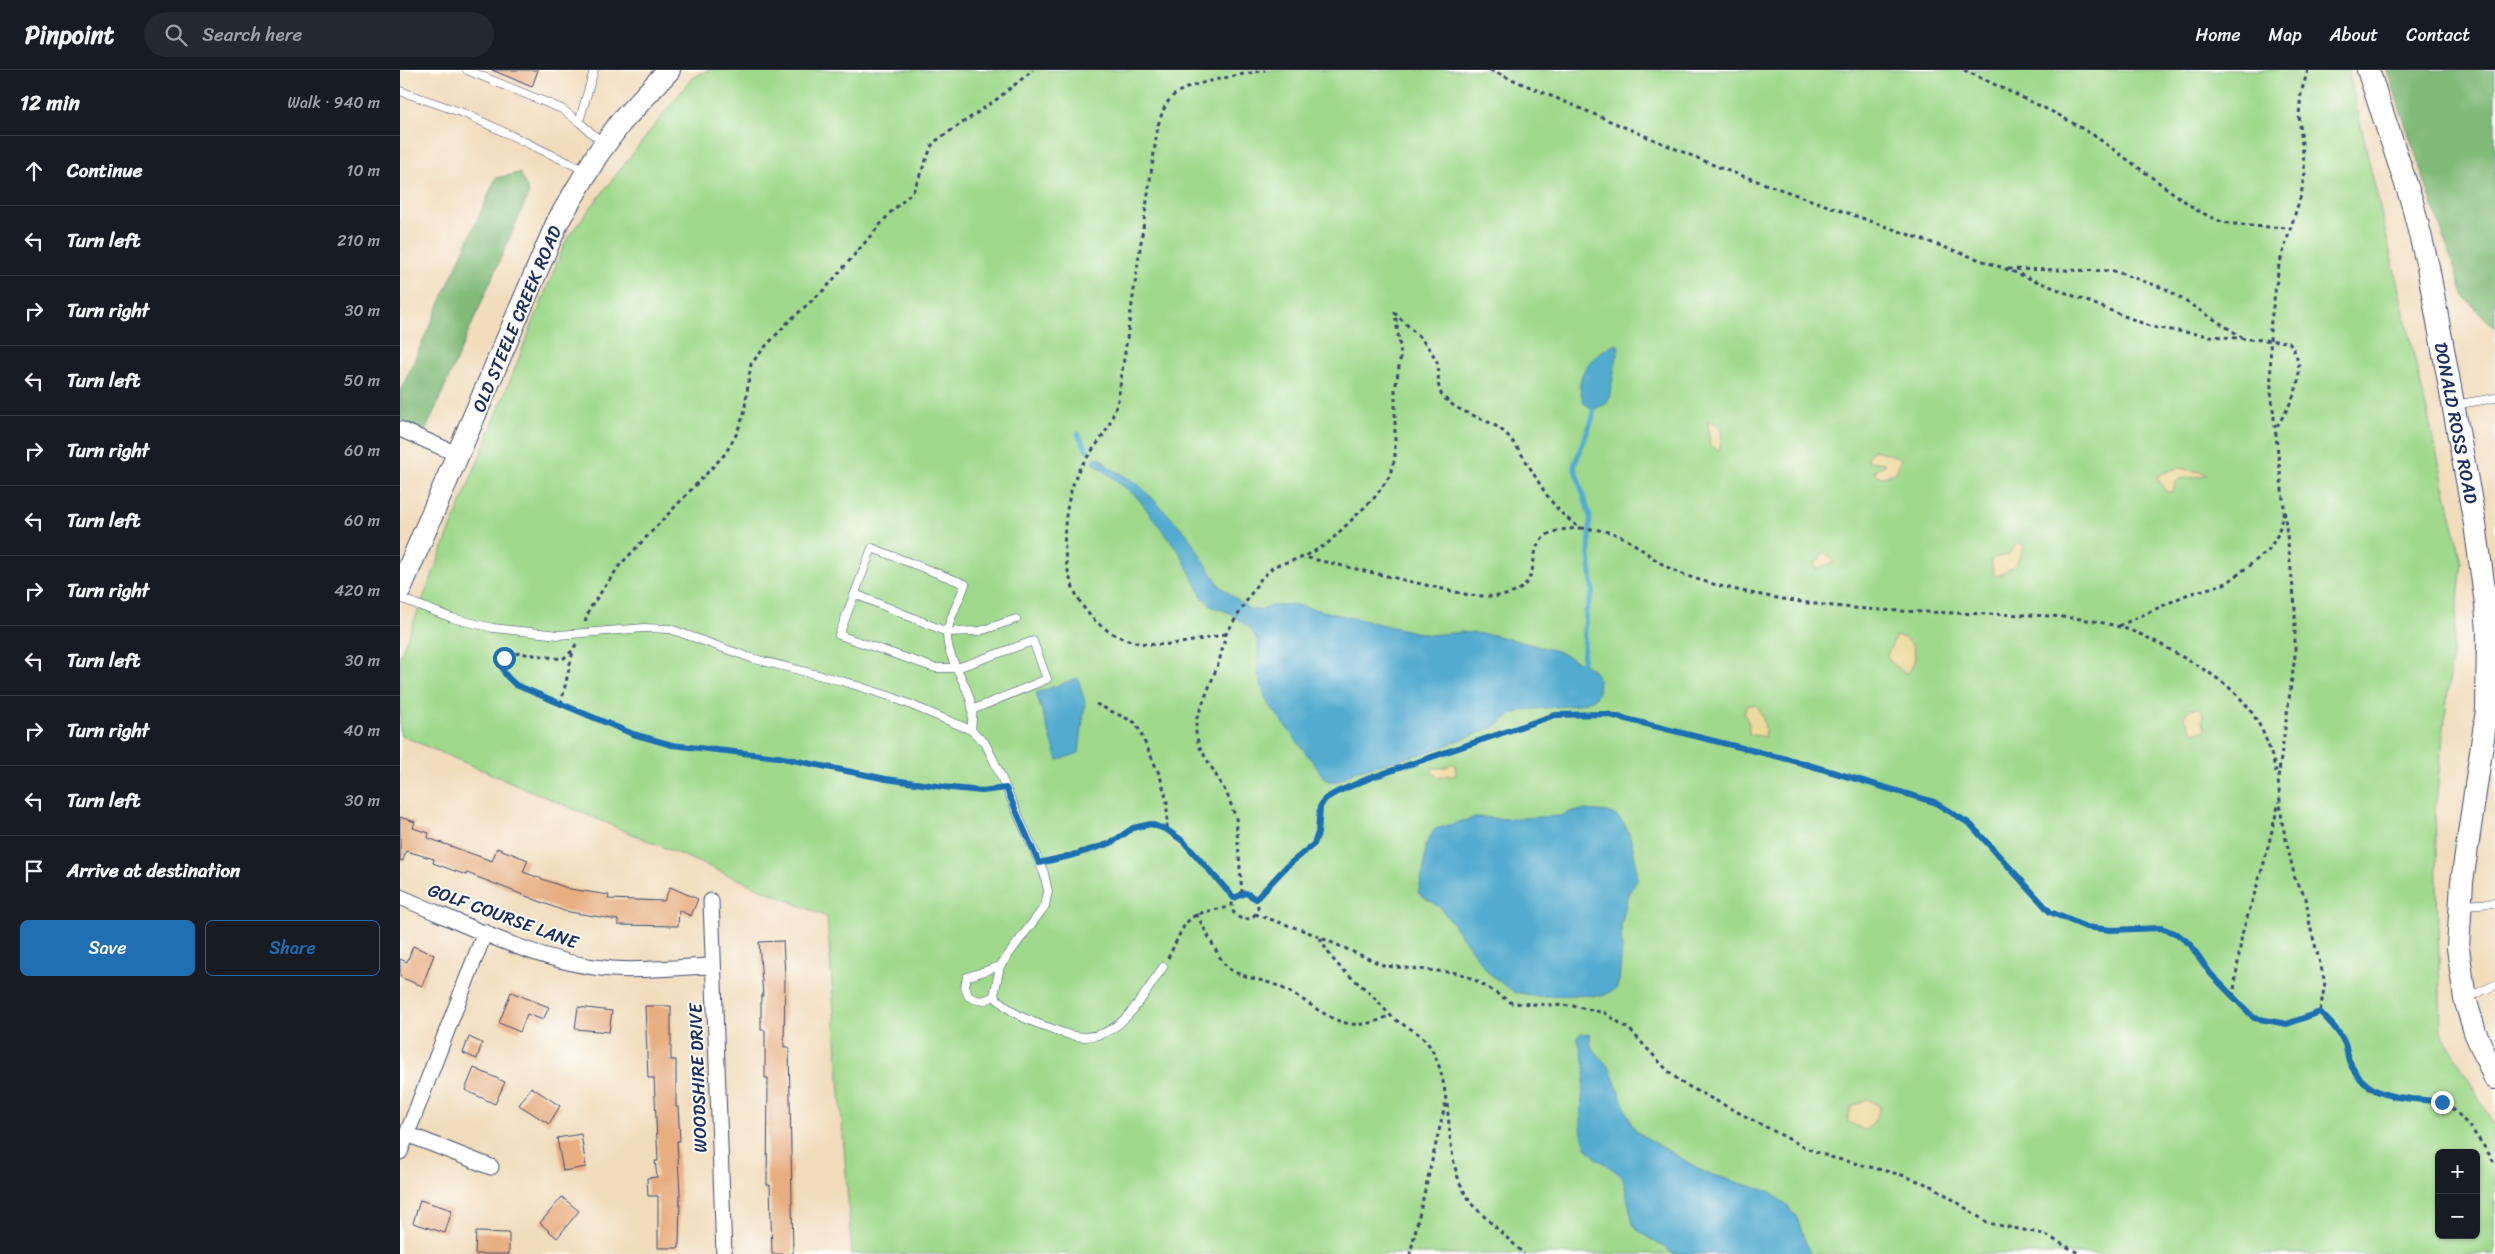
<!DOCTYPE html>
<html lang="en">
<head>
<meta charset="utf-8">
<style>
  body { margin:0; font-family:Sriracha,sans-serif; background:#242831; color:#f1f3f6 }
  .controls { position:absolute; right:15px; bottom:15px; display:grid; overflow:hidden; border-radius:8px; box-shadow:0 1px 4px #0004 }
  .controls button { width:45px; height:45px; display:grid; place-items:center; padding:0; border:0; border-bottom:1px solid #363941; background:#171b24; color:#f1f3f6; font:25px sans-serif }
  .stop { position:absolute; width:15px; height:15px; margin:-11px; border:4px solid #1f6fb2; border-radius:50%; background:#fff }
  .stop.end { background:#1f6fb2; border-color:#fff; box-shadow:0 1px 5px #0008 }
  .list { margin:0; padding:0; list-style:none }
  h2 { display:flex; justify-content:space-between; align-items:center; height:65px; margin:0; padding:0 20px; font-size:21px }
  h2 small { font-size:16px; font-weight:400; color:#9ea1a6 }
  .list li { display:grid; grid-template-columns:32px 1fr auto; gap:15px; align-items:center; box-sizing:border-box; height:70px; padding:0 20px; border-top:1px solid #363941 }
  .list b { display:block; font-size:19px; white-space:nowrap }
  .list em { font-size:16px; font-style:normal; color:#9ea1a6 }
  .actions { display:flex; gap:10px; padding:15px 20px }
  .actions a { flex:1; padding:11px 0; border:1px solid #1f6fb2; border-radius:8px; text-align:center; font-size:18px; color:#1f6fb2 }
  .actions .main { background:#1f6fb2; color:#fff }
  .icon { flex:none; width:28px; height:28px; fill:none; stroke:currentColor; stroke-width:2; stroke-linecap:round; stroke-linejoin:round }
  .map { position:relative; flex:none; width:2095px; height:1184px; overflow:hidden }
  header { display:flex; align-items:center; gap:30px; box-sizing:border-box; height:70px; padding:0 25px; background:#171b24; border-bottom:1px solid #363941 }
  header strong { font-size:24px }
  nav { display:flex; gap:28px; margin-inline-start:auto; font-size:18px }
  .search { width:350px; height:45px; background:#242831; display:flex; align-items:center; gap:12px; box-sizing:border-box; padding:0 18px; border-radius:28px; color:#9ea1a6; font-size:19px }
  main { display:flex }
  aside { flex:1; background:#171b24 }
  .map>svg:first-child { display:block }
</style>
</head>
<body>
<header>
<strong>Pinpoint</strong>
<div class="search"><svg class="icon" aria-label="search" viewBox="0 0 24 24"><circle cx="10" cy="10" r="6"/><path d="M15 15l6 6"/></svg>Search here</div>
<nav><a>Home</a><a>Map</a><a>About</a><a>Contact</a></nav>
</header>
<main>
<aside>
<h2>12 min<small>Walk · 940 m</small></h2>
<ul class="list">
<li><svg class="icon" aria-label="ahead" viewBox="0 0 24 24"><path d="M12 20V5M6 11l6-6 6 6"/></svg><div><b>Continue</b></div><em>10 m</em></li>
<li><svg class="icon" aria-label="left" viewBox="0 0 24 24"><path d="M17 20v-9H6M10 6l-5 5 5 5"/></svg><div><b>Turn left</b></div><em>210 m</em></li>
<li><svg class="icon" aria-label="right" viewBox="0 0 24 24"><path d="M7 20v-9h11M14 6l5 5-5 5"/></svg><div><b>Turn right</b></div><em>30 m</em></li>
<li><svg class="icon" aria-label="left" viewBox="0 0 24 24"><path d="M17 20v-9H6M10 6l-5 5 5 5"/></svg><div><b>Turn left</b></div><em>50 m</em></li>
<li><svg class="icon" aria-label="right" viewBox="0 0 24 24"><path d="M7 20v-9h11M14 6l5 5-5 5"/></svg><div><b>Turn right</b></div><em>60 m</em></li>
<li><svg class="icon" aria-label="left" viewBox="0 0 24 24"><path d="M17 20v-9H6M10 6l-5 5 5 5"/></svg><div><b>Turn left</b></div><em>60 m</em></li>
<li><svg class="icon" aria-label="right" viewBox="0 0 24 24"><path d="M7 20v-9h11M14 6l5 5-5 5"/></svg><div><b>Turn right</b></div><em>420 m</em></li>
<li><svg class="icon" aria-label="left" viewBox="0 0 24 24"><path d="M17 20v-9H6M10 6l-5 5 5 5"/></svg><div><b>Turn left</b></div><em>30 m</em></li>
<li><svg class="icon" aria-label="right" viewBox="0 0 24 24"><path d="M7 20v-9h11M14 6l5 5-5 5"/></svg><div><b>Turn right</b></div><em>40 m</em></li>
<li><svg class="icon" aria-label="left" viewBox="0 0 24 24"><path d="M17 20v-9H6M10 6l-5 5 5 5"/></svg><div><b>Turn left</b></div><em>30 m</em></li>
<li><svg class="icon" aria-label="arrive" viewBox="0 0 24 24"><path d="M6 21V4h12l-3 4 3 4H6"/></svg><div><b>Arrive at destination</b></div></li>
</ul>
<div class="actions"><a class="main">Save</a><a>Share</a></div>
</aside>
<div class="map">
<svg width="2095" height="1184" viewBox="0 0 2095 1184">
  <rect width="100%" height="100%" fill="#fdfcf7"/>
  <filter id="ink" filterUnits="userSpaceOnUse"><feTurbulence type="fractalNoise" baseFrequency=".02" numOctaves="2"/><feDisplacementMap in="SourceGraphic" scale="10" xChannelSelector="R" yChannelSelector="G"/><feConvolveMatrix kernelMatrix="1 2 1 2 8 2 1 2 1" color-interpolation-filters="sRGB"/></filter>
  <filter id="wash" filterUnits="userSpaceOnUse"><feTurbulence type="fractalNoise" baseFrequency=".0096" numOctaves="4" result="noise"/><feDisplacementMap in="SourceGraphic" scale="20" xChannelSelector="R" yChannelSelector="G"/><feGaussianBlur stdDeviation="1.12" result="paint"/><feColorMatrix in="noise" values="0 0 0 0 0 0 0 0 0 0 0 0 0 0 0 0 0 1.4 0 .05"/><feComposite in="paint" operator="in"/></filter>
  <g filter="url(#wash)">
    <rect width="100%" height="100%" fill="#f1dcbc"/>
    <path fill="#a0d98c" stroke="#5e8475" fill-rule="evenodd" d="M308 0H1948L2062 493 2035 741 2041 961 2095 1057V1184H452L427 847 0 665V586L167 168 291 9ZM2039 1083H2076V1165H2039Z"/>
    <g fill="#80b978" stroke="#4e746b">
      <path d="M1987 0H2095V258L2064 227Z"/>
      <path d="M120 103 129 123 25 362 0 349V322L96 108Z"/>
    </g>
    <g fill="#eeda9e" stroke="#84847e">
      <path d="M1308 351C1324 352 1323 369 1319 380L1310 376Z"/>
      <path d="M1474 380 1499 387 1501 389 1496 403 1482 407 1476 405 1474 400 1485 395 1484 393 1468 391V386Z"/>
      <path d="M1777 398 1802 402 1807 405 1779 409 1775 413 1773 422 1765 421 1757 407 1763 403Z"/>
      <path d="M1618 473 1625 476 1615 496 1597 506 1594 505 1591 491 1594 488 1608 485Z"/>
      <path d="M1424 482 1435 492 1416 499 1414 495Z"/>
      <path d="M1496 566C1515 568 1520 588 1509 602L1504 603 1489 590 1487 585Z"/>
      <path d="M1347 635H1356C1361 639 1368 661 1365 667L1349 664V654L1344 643Z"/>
      <path d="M1799 638 1803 643 1802 651 1806 658 1804 661 1793 662 1784 646 1790 639Z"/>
      <path d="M1053 693 1056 696V705L1052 707 1048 705 1039 708 1031 701 1033 698H1044Z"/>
      <path d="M1467 1029 1480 1036C1478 1047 1474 1055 1464 1060L1447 1051 1451 1037Z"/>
    </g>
    <g fill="#53abd0" stroke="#376d97">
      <path d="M1216 274 1219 276 1209 328 1206 334 1193 339 1184 333C1183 328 1179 319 1180 314 1182 295 1200 280 1216 274Z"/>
      <path d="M696 387 701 388 707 396 738 414 760 436 786 463 820 516 849 539 860 540 870 536 892 534 1014 562 1031 565 1061 562 1093 565 1157 581 1192 599 1199 610 1198 622 1194 629 1177 635 1124 640 1111 645 1094 657 1029 682 955 701 938 711H927L866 630 858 603V572L851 559 830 543 813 537 803 528 780 483 737 427 694 393 693 390Z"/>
      <path d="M678 608 685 633 679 683 658 690 636 623Z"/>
      <path d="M1186 740C1193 741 1200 741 1206 742 1232 747 1233 781 1237 802L1238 808 1228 824 1221 856 1222 879 1219 911 1216 919 1203 926 1174 925 1138 926 1113 922 1089 903 1041 838 1018 823 1024 798 1026 774 1035 759 1077 747 1105 749 1161 746 1173 741Z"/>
      <path d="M1181 963 1190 965 1191 976 1210 999 1231 1053 1237 1062 1306 1103 1371 1122 1388 1137 1397 1148 1410 1184H1275L1239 1162 1233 1154 1223 1108C1214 1098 1199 1092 1190 1082 1173 1061 1185 1021 1185 997 1184 986 1180 978 1177 968Z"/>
    </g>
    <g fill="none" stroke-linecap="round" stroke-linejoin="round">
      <g stroke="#53abd0" stroke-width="5">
        <path d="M678 364 687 380"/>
        <path d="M1178 595 1183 592 1186 541 1193 522 1189 486 1190 446 1174 396 1193 347V339"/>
      </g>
    </g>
    <g id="blocks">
      <g fill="#e7ae82">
        <path d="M92 0H138L132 17Z"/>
        <path d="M0 747 15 752 13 758 29 763 28 768 92 791 97 778 128 790 123 802 170 819 209 825 208 829 264 831 270 817 298 829 291 846 279 840 278 856 218 855V850L164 841 67 803 66 805 33 793 34 789 6 781 3 791 0 790Z"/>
        <path d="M383 871 385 904 384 977H389L393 1184H372L370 1115H367L368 1008H365V960H361V926H363L359 872Z"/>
        <path d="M13 876 34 885 22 916 0 907V889L7 892Z"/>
        <path d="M111 922 149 937 143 950 127 944 120 962 99 953Z"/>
        <path d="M245 936H271V990H276V1037H278L280 1071H277L280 1124 279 1178H258V1126H248L247 1108 257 1107 255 1091H258L254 1008H248Z"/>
        <path d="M178 937 212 941 209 962 175 959Z"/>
        <path d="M69 967 82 973 77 989 63 983Z"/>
        <path d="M74 998 105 1012 95 1034 65 1020Z"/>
        <path d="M131 1017 160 1036 149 1054 119 1035Z"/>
        <path d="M181 1064 186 1097 163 1101 157 1068Z"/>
        <path d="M162 1127 179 1141 157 1168 140 1153Z"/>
        <path d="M20 1130 52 1140 45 1163 13 1153Z"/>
        <path d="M76 1162 109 1163V1184H75Z"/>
      </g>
    </g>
  </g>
  <g filter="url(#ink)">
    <use href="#blocks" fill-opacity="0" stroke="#3b496c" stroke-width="1"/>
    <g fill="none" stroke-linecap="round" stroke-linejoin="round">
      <g stroke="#3b496c" stroke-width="9">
        <g id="lane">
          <path d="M67 0 162 39 179 52"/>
          <path d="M194 0 179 52 203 73"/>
          <path d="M0 21 66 44 186 101"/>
          <path d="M2054 335 2095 328"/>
          <path d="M455 524 547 562 580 561 616 549"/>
          <path d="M0 528 52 548 93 558 159 565 244 558 270 559 351 588 442 611 492 627 571 660 585 673 594 691 644 803 648 821 645 836 600 896 594 926C584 932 578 932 568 926L565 916 567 907 600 896"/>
          <path d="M571 660C572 651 574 642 571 633 566 610 547 589 547 565 548 549 560 530 565 514L472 478 439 565 535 598H557L633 571 647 609 572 640"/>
          <path d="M2062 835 2095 833"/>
          <path d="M594 926C612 944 626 950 650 958 658 961 667 965 675 966 719 974 742 927 763 897"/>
          <path d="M2067 928 2095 915"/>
        </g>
      </g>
      <g stroke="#3b496c" stroke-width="17">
        <g id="street">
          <path d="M0 359 59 385"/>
          <path d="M0 827C60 852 130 888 194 897 233 903 274 897 313 896"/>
          <path d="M311 831 324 1184"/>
          <path d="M7 1064 91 1097"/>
          <path d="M0 1082 85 862"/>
        </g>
      </g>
      <g stroke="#3b496c" stroke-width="24">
        <g id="secondary">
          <path d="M1968 0 2012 132 2028 197 2075 454 2086 534 2088 563 2087 640 2062 812 2058 878 2065 929 2075 962 2095 1008"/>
          <path d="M0 519 158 151 197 85 221 52 269 0"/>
        </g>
      </g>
      <g stroke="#3b496c" stroke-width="3" stroke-dasharray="4 4" stroke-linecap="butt">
        <path d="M1090 0 1323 99 1606 199 1752 257 1810 266 1889 272C1911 303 1892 331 1876 358"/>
        <path d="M1564 0 1657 44 1695 66 1798 141 1822 152 1849 156 1891 158"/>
        <path d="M1908 0 1901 23 1899 45 1905 103 1901 125 1879 195 1870 258 1871 321 1895 536V586L1878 709 1882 752 1895 809 1906 828 1910 856 1925 912 1920 942C1929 951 1938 960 1944 972 1951 987 1953 1007 1969 1018 1991 1031 2017 1026 2040 1032 2058 1036 2086 1078 2095 1094"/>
        <path d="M1608 199 1714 201 1766 219 1842 267"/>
        <path d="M1181 458C1191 459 1203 460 1212 463 1235 470 1251 490 1273 500 1302 514 1362 526 1395 531 1458 541 1523 542 1587 544 1631 545 1678 545 1720 557 1741 563 1759 573 1777 584 1836 616 1862 639 1877 706"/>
        <path d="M185 552 190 538 220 495 325 384 336 365 344 344 351 294 365 277 389 251 426 218 491 142 513 122 533 73 597 29 633 0"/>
        <path d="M1719 556 1786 525 1827 513 1869 480 1878 464 1884 440"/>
        <path d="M825 564C796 571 757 580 728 570 661 548 654 467 675 409 682 389 700 374 709 355 713 347 715 338 718 330L758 55C762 44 764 35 772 27 785 12 844 5 865 0"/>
        <path d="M176 574 173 580 163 589 119 583 104 588C100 602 106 606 116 615L233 664 272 675 378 687 486 709 583 721 595 720"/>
        <path d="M161 634 173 581"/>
        <path d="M696 634 736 653 760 706 767 731V760"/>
        <path d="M649 790 711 773 733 758 751 754 767 760 783 771 834 828"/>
        <circle cx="845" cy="836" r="13"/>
        <path d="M842 823 836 748 827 724 799 676 796 663V650L819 592 826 564 859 511 874 496 904 487 927 474 975 427 989 407 995 388V320L1001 285 995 243C1009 258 1028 272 1037 292 1041 301 1035 315 1042 325 1058 346 1091 346 1109 367 1134 396 1145 438 1181 458 1168 459 1150 459 1141 470 1133 480 1135 493 1131 504 1122 530 1091 527 1069 525L904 487"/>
        <path d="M856 829 887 796 914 774 918 763 919 737 925 729 937 722 970 708 1155 645 1206 644 1395 691 1534 732 1570 753 1650 841 1686 857 1711 860 1761 858 1777 864 1790 874 1810 903 1854 948 1887 954 1920 942"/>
        <path d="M796 844C804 856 821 894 829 899 841 907 863 910 876 915 920 934 940 972 990 945"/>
        <path d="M855 844 908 862 985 896 1059 903 1075 910 1112 933 1173 936 1205 943 1230 960 1267 1000 1282 1013 1406 1078 1430 1087 1502 1105 1534 1117 1588 1153 1644 1164 1680 1184"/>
        <path d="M920 868C935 897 943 899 966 920 975 927 982 937 990 945 999 954 1012 958 1022 967 1038 982 1044 1010 1046 1031L1010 1184"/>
        <path d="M768 888C789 846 784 844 831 837"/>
        <path d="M1833 927 1842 864 1864 793 1879 732"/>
        <path d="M1047 1034C1051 1068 1050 1109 1074 1136 1090 1153 1108 1168 1124 1184"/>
      </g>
      <use href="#lane" stroke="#fff" stroke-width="8"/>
      <use href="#street" stroke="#fff" stroke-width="15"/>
      <use href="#secondary" stroke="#fff" stroke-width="22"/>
    </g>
  </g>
  <g fill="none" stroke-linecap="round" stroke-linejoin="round" filter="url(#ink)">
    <path stroke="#1f6fb2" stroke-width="6" d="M104 588C100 602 106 606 116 615L233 664 272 675 378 687 486 709 551 718 582 721 606 718 639 793 674 785 711 773 733 758 751 754 767 760 783 771 834 828 846 823 856 829 887 796 914 774 918 763 920 737 925 729 937 722 970 708 1155 645 1206 644 1395 691 1534 732 1570 754 1650 842 1686 857 1711 860 1761 858 1777 864 1790 874 1810 903 1854 948 1887 954 1920 942C1929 951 1939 961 1944 972 1947 978 1947 985 1949 991 1967 1032 2005 1027 2042 1032"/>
  </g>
  <g text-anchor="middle" stroke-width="4" stroke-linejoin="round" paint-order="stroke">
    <g font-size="18" fill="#1b2f5e" stroke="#fdfcf7">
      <text transform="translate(117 249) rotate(-67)" y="6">OLD STEELE CREEK ROAD</text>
      <text transform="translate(2056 353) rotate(79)" y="6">DONALD ROSS ROAD</text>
      <text transform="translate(103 846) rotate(20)" y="6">GOLF COURSE LANE</text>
      <text transform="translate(298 1008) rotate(-92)" y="6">WOODSHIRE DRIVE</text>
    </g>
  </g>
</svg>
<div class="controls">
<button>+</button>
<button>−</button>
</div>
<div class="stop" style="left:104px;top:588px"></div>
<div class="stop end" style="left:2042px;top:1032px"></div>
</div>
</main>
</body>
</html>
